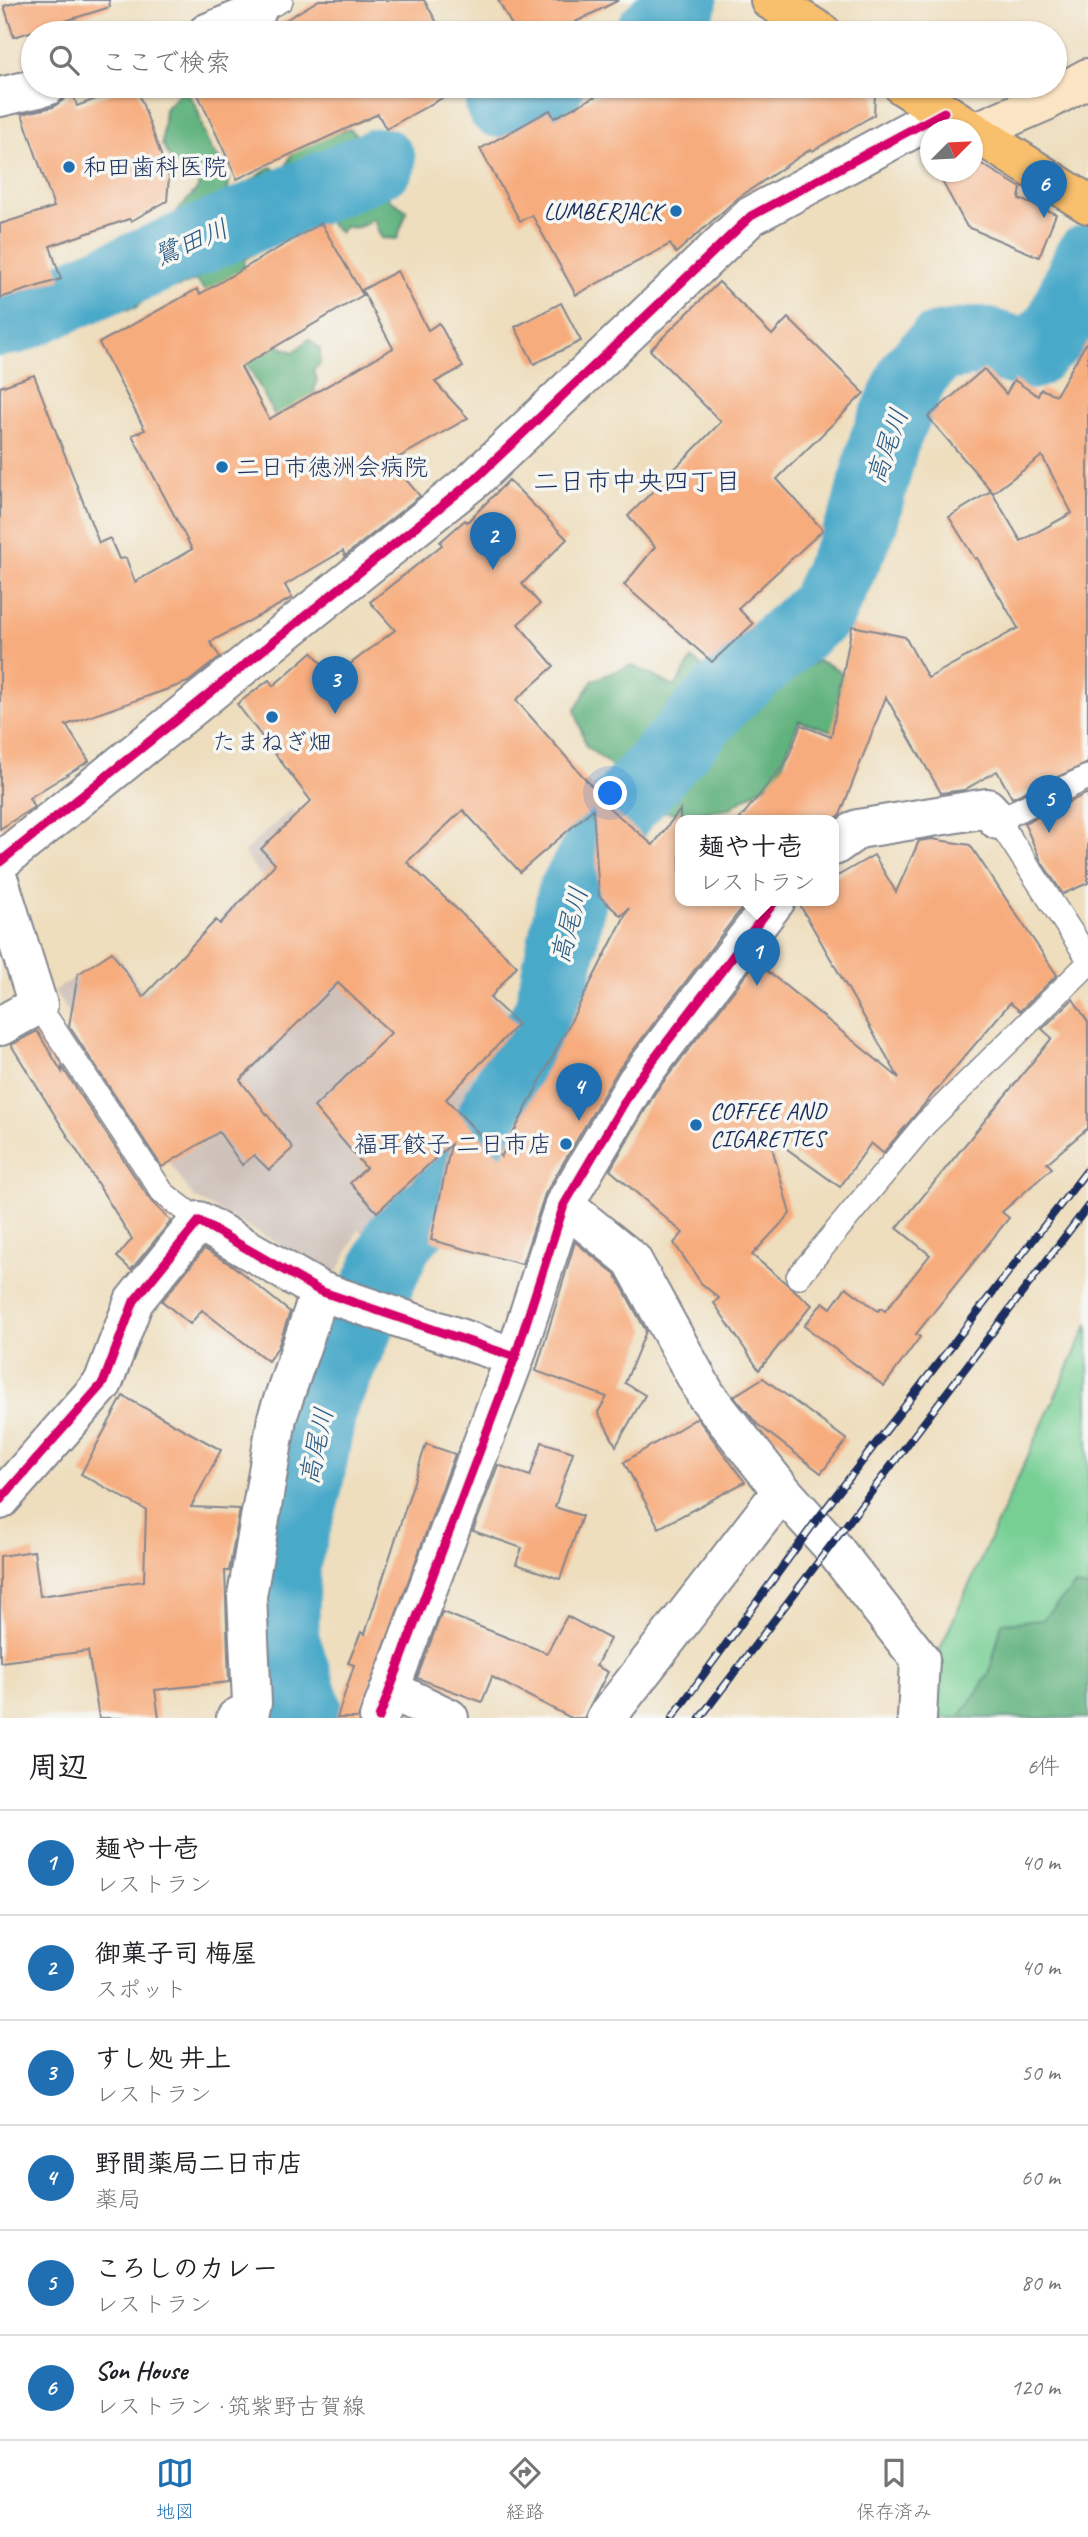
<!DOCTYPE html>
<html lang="ja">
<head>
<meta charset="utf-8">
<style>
  body { margin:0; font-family:Caveat,"Klee One",sans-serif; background:#f6f6f6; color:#202124 }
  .compass { position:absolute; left:920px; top:119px; width:63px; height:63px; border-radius:50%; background:#fff; box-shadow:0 2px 5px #0004; rotate:66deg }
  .you { position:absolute; left:611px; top:794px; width:24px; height:24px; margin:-18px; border:5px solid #fff; border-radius:50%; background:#1a73e8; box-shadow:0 0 0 10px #1a73e833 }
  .badge { display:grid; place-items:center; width:46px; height:46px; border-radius:50%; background:#1f6fb2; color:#fff; font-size:23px; font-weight:700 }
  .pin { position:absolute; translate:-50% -58px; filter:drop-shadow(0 2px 4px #0008) }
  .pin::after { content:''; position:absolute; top:37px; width:24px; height:21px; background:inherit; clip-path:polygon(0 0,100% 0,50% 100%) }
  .popup { position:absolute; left:675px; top:815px; width:164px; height:91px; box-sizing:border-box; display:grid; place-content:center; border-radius:14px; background:#fff; filter:drop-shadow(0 2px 5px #0005); font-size:23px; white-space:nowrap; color:#757577 }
  .popup b { font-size:26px; color:#202124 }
  .popup::after { content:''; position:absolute; left:50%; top:100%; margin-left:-14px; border:14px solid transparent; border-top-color:#fff }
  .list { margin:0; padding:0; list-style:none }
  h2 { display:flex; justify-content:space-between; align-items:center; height:91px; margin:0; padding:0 28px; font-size:30px }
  h2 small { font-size:23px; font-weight:400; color:#757577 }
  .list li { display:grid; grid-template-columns:46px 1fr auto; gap:21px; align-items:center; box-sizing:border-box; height:105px; padding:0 28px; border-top:2px solid #e0e0e0 }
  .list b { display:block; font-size:26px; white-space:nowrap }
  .list p { margin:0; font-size:23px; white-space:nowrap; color:#757577 }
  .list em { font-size:23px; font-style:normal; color:#757577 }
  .icon { flex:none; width:38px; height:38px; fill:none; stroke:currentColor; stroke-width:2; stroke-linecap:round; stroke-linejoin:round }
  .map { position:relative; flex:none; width:1088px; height:1718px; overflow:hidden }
  .search { position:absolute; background:#fff; box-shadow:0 2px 5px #0004; left:21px; right:21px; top:21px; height:77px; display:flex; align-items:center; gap:18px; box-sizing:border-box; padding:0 24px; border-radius:38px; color:#757577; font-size:26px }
  .sheet { height:721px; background:#fff }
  nav { display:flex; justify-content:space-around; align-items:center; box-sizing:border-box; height:98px; border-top:2px solid #e0e0e0; background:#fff; font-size:19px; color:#757577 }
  nav a { display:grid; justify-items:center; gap:4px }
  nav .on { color:#1f6fb2 }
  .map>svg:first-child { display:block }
</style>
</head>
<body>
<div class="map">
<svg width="1088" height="1718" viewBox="0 0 1088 1718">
  <rect width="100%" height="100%" fill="#f6f6f2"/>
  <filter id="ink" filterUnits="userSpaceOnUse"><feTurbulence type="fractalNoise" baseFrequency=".0143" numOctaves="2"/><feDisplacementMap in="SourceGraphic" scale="14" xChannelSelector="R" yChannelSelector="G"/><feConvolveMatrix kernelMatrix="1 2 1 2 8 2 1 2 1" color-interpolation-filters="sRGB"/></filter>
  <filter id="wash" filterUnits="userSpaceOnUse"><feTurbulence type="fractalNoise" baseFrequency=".00686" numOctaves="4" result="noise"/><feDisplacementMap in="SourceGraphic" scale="28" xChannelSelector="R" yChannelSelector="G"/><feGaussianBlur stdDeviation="1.57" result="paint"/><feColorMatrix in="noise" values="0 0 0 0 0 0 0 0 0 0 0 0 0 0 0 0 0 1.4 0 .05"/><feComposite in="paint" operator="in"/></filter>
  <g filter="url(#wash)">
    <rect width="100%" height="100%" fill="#eedebe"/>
    <path fill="#cec1b9" d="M291 810 526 1027 473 1122 382 1243 358 1230 336 1275 193 1197 54 991 115 953 144 993 262 878 243 852Z"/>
    <path fill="#77cf94" stroke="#497f79" stroke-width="2" d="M1088 1324V1718H932L934 1662Z"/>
    <g fill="#61b27e" stroke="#3e706e" stroke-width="2">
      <path d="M183 89C206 111 197 128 212 150 218 159 228 166 229 178 230 182 228 186 228 190L234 192 271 167 282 174 297 143 350 129 364 142 363 157 382 176 389 199 407 211 397 239 381 238 373 218C364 226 356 230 345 226L340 233 324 218 293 228 244 260 243 286 276 345 294 352 309 339 320 349V364L313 370 317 379 307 422 281 427 213 300 196 280 179 287 154 292 135 308 109 313 89 282 104 257 125 237 165 225 199 187 190 165 173 163 162 144 165 109Z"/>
      <path d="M771 633 796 673 818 661C860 672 856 703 855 738L799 721 777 778 728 809 690 815 645 809 609 764 586 746 575 710 593 680 632 665 675 687 692 659 706 669 751 634Z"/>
      <path d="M1075 1586 1088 1588V1718H959L989 1674 1002 1623 1042 1620Z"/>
    </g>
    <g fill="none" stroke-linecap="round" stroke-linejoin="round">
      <g stroke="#4aa9c9" stroke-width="70">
        <path d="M650 33 683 0"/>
        <path d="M500 103 549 86"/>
        <path d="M0 322 13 320 381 162"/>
        <path d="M310 1718 284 1638 286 1561 307 1489 323 1404 398 1241 470 1158 549 1011 572 894 618 812 721 697 822 609 863 522 884 442 914 373 939 347 980 341 1030 355 1058 329 1088 259"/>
      </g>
    </g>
    <g id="blocks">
      <g fill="#f7ac7d" fill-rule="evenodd">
        <path d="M24 0H109L110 7 14 37 4 6Z"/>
        <path d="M319 0H424L443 33H264Z"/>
        <path d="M498 0H619L554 33H516Z"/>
        <path d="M131 86H136L169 177 167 201 131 221 129 219 50 246 61 279 0 298V224L54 207 22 114 53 107 73 93 77 106Z"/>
        <path d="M194 86H447L451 93 386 129 378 114 237 179Z"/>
        <path d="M615 86H862L875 94 874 115 812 151 811 149 738 198 676 253 670 244 576 295 532 215 520 221 480 149 550 110 554 118Z"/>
        <path d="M972 158 1021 188 1019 199 1056 214 1039 257 967 227 937 172H972Z"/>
        <path d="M321 223 363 295 241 367 269 419 393 348 362 290 397 271 428 330 439 323 463 367 435 382 468 418 391 462 420 496 345 556 343 551 285 585 292 598 210 642 220 657 188 682 66 725 89 761 29 798 34 807 0 829V387L34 375 99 543 110 538 119 559 126 558 135 582 192 549 132 435 145 430 99 343 197 289 200 294Z"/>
        <path d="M719 282 772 335 788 318 864 393 777 479 823 530 738 608 753 624 712 662 624 585 655 547 628 516 721 422 650 350Z"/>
        <path d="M561 303 581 341 534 364 515 327Z"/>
        <path d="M1088 340V763L1012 798 997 771 964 790 941 793 886 697 840 815 833 820H739L787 760 801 725 831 737 852 626 905 637 928 678 1018 628 977 558 975 559 949 517 991 491 1021 541 1072 513 1042 456 993 493 928 417 984 369 1006 394 1014 380 1038 396 1041 389 1056 395Z"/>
        <path d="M509 480 567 539 522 584 540 604 518 624 554 666 516 700 603 799 601 801 653 845 680 810V900H748L618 1070 545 1194 522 1264 431 1240 451 1144 377 1212 350 1183 366 1168 314 1107 391 1033 338 983 240 1080 293 1148 269 1170 254 1155 242 1165 219 1132 162 1167 69 1026 78 974 112 952 143 997 216 920 220 924 275 864 261 849 311 801 237 704 269 680 273 686 312 652 333 677 395 630 370 602 442 545 440 542 465 520 467 522ZM593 809 599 896 621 916 629 908 501 1157 446 1099 518 1024 490 998 517 966 407 862 463 810 520 872Z"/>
        <path d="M1088 793V883L1063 894 1041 861 1024 823Z"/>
        <path d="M932 839 970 845 1057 975 1020 1011 1010 1003 883 1153 871 1143 840 1187 769 1136 790 1214 752 1255 812 1305 759 1370 714 1303 719 1298 701 1283 674 1243 683 1233 610 1170 655 1093 756 962 899 1078 797 900H834V878L874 855 896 892 919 841Z"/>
        <path d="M1073 999 1088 1022V1128L1047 1163 1052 1168 1002 1212 1009 1218 916 1334 920 1337 884 1386 804 1326 823 1302 831 1308 846 1287 878 1311 881 1308 885 1311 930 1255 897 1228 1052 1038 1042 1029Z"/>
        <path d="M37 1031 62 1072V1067L151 1201 171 1221 131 1270 117 1257 132 1239 11 1045Z"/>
        <path d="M575 1242 615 1274 646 1331 625 1383 645 1395 616 1446 598 1412 607 1397 536 1371Z"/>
        <path d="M204 1249 233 1266 290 1312 278 1347 268 1361 202 1310 190 1324 162 1301Z"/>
        <path d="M763 1378 847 1440 821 1473 757 1424 734 1396Z"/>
        <path d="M123 1396 221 1450 191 1507 240 1509 229 1571H225L229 1682 155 1690 159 1718H99L88 1651 0 1662V1556L34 1551 40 1596 144 1581 146 1510 81 1474Z"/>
        <path d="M697 1418 745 1482 659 1528 624 1462Z"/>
        <path d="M542 1442 573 1452 555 1507 582 1516 560 1579 516 1564 522 1548 473 1531 498 1465 530 1476Z"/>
        <path d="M426 1444 455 1454 358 1718H337L354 1665 348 1663 361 1632 365 1634Z"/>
        <path d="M442 1612 547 1653 567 1616 610 1639 596 1666 608 1672 584 1718H571L492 1677 482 1702 417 1678Z"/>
      </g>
    </g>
  </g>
  <g filter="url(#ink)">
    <use href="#blocks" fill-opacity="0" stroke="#84868e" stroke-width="2"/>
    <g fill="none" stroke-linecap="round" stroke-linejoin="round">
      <g stroke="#84868e" stroke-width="26">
        <g id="service">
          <path d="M256 13 281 0"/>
          <path d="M1088 777 998 820 1088 958"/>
          <path d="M38 1005 163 1193 199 1221"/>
          <path d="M798 1277 925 1124 1088 964"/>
        </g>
      </g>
      <g stroke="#84868e" stroke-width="42">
        <g id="minor">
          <path d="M207 33 256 13"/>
          <path d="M0 97 47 86"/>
          <path d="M834 846 858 829 987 808 998 820"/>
          <path d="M0 862 475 479 751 216 944 112"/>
          <path d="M0 884 38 1005 0 1026"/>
          <path d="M564 1205 632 1260 706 1395 782 1491 830 1544 920 1659 917 1718"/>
          <path d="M0 1500 103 1383 134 1301 199 1221 320 1291 515 1357"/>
          <path d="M391 1690 449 1718"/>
          <path d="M236 1718 250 1711 252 1703 247 1596 277 1418 320 1291"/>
          <path d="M379 1718 515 1357 564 1205 637 1081 776 900"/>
          <path d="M606 1718 782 1491"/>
        </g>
      </g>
      <g stroke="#84868e" stroke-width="42">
        <path id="secondary" d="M977 131 1046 101 1088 78"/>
      </g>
      <g stroke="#84868e" stroke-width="42">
        <g id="primary">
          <path d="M770 0 822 33"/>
          <path d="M903 86 1088 204"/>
        </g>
      </g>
      <use href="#service" stroke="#fff" stroke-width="23"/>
      <use href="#minor" stroke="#fff" stroke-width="38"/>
      <use href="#secondary" stroke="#fce5c4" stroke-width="38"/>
      <use href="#primary" stroke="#f8bf6c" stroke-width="38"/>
      <g stroke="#1b2f5e" stroke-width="8">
        <g id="rail">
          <path d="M672 1718 813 1525 1088 1169"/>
          <path d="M700 1718 1088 1206"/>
        </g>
      </g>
      <use href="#rail" stroke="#f6f6f2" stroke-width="5" stroke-dasharray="16" stroke-linecap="butt"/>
      <g stroke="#f6f6f2" stroke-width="13">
        <g id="cycleway">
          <path d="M0 862 475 479 751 216 944 112"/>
          <path d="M0 1500 103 1383 134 1301 199 1221 320 1291 515 1357"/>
          <path d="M379 1718 515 1357 564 1205 637 1081 776 900"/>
        </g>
      </g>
      <use href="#cycleway" stroke="#d6006c" stroke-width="9"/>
    </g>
  </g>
  <g fill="#1f6fb2" stroke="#f6f6f2" stroke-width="2.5">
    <circle cx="69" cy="167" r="7"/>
    <circle cx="676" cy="211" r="7"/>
    <circle cx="222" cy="467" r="7"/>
    <circle cx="272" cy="717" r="7"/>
    <circle cx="696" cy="1125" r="7"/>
    <circle cx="566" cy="1144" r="7"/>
  </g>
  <g text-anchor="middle" stroke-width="7" stroke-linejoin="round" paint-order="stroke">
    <g font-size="24" fill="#1b2f5e" stroke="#f6f6f2" text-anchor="start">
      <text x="83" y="175">和田歯科医院</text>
      <text x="662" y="219" text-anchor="end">LUMBERJACK</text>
      <text x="236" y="475">二日市徳洲会病院</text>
      <text x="272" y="750" text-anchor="middle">たまねぎ畑</text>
      <text x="710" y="1119">COFFEE AND<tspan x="710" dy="28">CIGARETTES</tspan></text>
      <text x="552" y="1152" text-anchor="end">福耳餃子 二日市店</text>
    </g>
    <g font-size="26" font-style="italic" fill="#2b5a83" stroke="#f6f6f2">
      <text transform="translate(191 242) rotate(-23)" y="9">鷺田川</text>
      <text transform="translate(887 446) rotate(-71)" y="9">高尾川</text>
      <text transform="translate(569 925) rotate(-75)" y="9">高尾川</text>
      <text transform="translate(316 1446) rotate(-78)" y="9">高尾川</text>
    </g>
    <g font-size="26" fill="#1b2f5e" stroke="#f6f6f2">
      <text x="637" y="490">二日市中央四丁目</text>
    </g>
  </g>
</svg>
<svg class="compass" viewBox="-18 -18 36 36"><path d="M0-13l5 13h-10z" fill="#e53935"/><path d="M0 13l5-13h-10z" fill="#757577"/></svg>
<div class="you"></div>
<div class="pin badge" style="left:757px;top:986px">1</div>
<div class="popup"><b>麺や十壱</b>レストラン</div>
<div class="pin badge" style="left:493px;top:570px">2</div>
<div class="pin badge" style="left:335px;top:714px">3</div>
<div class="pin badge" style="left:579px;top:1121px">4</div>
<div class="pin badge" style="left:1049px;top:833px">5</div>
<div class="pin badge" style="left:1044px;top:218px">6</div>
<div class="search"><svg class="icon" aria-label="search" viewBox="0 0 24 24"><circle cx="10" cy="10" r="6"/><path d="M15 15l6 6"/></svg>ここで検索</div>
</div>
<section class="sheet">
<h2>周辺<small>6件</small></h2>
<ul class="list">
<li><span class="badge">1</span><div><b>麺や十壱</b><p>レストラン</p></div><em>40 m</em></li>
<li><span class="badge">2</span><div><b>御菓子司 梅屋</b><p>スポット</p></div><em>40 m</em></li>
<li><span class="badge">3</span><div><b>すし処 井上</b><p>レストラン</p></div><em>50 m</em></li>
<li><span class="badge">4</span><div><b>野間薬局二日市店</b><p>薬局</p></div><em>60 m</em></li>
<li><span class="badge">5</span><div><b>ころしのカレー</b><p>レストラン</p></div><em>80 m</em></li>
<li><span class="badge">6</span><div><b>Son House</b><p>レストラン · 筑紫野古賀線</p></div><em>120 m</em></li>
</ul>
</section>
<nav>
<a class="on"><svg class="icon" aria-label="map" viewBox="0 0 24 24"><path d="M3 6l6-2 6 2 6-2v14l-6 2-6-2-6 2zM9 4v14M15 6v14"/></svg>地図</a>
<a><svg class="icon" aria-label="directions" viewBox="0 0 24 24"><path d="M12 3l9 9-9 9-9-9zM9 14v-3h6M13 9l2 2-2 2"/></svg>経路</a>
<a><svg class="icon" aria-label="saved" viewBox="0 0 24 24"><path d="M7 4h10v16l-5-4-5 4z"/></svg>保存済み</a>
</nav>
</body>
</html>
